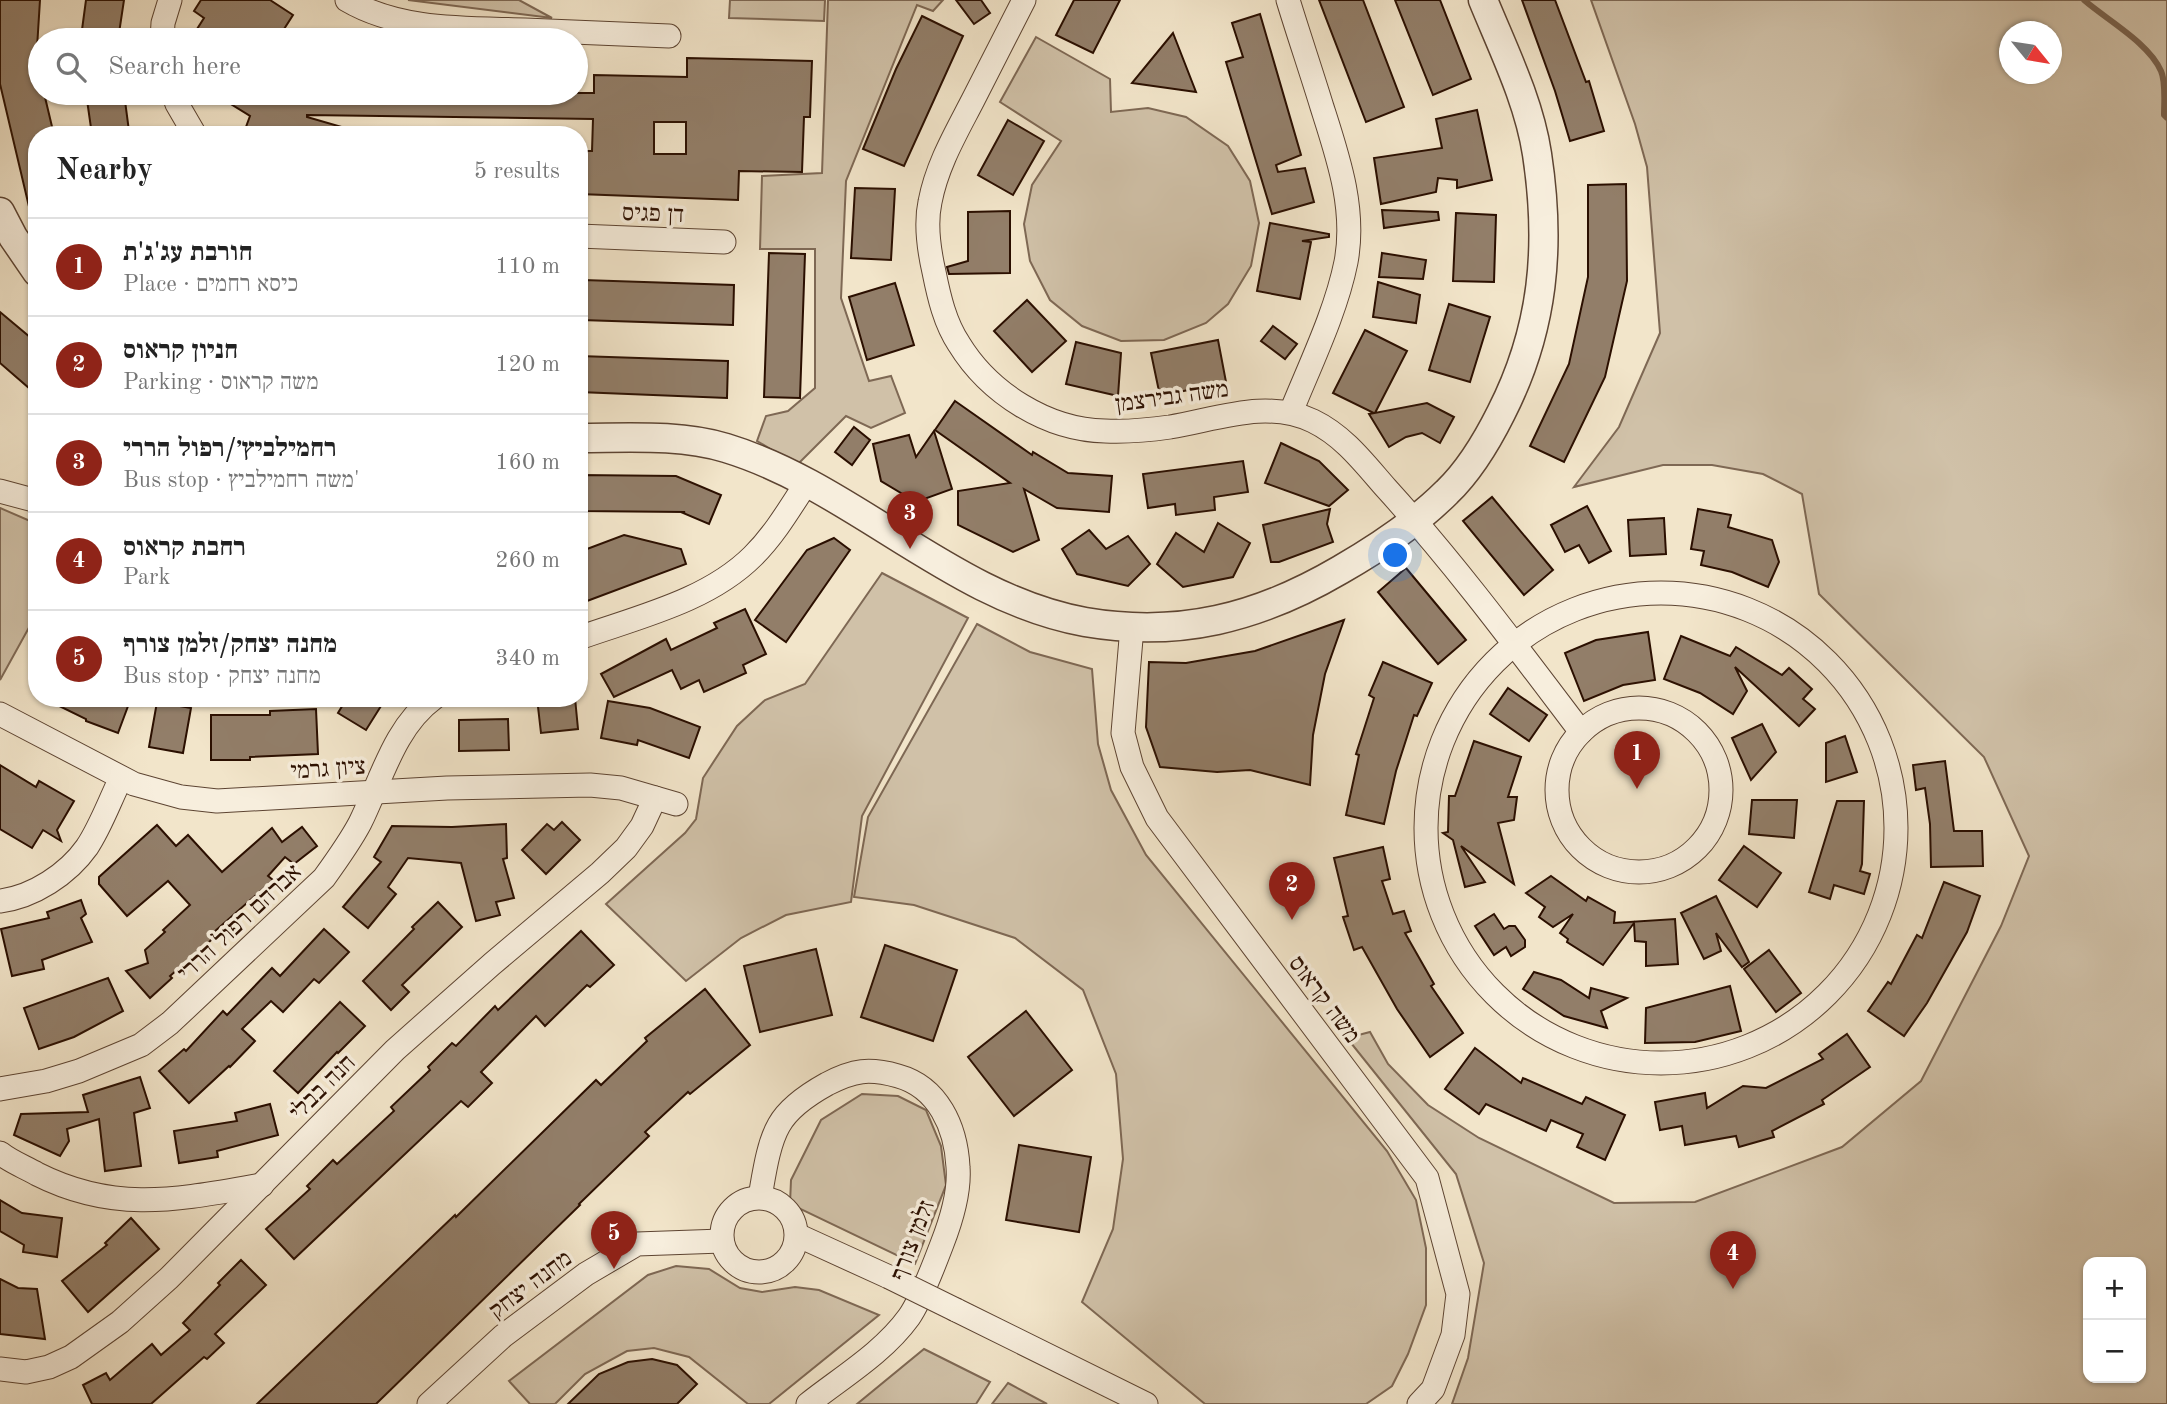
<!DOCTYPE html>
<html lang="en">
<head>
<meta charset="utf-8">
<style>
  body { margin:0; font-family:"Old Standard TT","Frank Ruhl Libre",serif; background:#f6f6f6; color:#222 }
  .controls { position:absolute; right:21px; bottom:21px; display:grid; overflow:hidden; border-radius:14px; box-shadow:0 2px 5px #0004 }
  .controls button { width:63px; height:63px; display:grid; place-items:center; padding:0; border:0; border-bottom:2px solid #e0e0e0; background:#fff; color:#222; font:35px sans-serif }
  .compass { position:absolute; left:1999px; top:21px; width:63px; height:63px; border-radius:50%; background:#fff; box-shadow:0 2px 5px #0004; rotate:120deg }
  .you { position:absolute; left:1396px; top:556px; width:24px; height:24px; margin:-18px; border:5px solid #fff; border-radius:50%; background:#1a73e8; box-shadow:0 0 0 10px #1a73e833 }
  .badge { display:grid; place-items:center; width:46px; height:46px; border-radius:50%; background:#8f2418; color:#fff; font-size:23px; font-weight:700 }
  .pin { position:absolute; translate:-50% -58px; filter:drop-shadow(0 2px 4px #0008) }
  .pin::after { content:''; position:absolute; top:37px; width:24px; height:21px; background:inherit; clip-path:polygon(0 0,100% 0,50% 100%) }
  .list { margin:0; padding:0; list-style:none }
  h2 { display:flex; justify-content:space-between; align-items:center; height:91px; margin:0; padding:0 28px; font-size:30px }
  h2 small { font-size:23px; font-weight:400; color:#767676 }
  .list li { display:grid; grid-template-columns:46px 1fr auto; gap:21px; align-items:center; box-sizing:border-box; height:98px; padding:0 28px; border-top:2px solid #e0e0e0 }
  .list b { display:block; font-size:26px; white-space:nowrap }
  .list p { margin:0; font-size:23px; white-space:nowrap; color:#767676 }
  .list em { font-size:23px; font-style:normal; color:#767676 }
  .icon { flex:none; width:38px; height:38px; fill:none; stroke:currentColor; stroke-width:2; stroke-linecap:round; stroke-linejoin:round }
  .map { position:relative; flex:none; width:2167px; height:1404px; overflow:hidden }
  .search { position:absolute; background:#fff; box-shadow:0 2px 5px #0004; left:28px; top:28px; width:560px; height:77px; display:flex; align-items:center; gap:18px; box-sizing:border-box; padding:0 24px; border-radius:38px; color:#767676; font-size:26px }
  .panel { position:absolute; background:#fff; box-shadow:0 2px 5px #0004; left:28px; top:126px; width:560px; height:581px; border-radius:28px }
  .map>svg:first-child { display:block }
</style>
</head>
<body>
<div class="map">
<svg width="2167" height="1404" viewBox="0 0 2167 1404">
  <rect width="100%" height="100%" fill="#f2e5ca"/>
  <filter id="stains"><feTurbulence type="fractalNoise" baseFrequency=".00286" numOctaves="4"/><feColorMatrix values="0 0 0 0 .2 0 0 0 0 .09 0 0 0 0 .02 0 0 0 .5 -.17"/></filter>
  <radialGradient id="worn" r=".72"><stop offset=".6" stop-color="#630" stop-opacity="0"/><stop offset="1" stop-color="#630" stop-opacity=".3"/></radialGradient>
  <g fill="#d0c1a8" stroke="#7e6854" stroke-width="2" fill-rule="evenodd">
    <path d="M408 0H519L552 18Z"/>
    <path d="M730 0H825L824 21 729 18Z"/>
    <path d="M828 0H943L933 11 917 5 846 181 841 298 869 381 891 376 905 413 871 428 846 416 797 465 757 441 766 416 788 411 815 388V249H760L762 176 822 173Z"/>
    <path d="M1591 0H2167V1404H1452L1468 1358 1484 1263 1456 1174 1347 1038 1370 1032 1388 1064 1428 1105 1479 1138 1614 1203 1695 1202 1842 1147 1921 1081 2001 926 2029 856 1984 757 1819 594 1802 494 1763 474 1712 465H1663L1574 487 1619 427 1660 333 1647 167 1635 124ZM2010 32H2052V74H2010ZM2088 1262H2141V1378H2088Z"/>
    <path d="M1036 37 1110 79 1111 112 1148 108 1186 117 1228 146 1250 181 1259 223 1251 266 1228 304 1206 323 1164 340 1121 341 1082 326 1050 300 1030 261 1024 224 1032 185 1061 141 1000 102Z"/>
    <path d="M0 508 37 524V613L0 680Z"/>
    <path d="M882 573 968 618 862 816 851 902 786 915 741 938 686 981 606 904 685 833 696 819 703 778 737 726 765 700 805 684Z"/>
    <path d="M977 624 1030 652 1092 669 1098 744 1111 790 1146 855 1387 1151 1416 1200 1426 1248V1305L1408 1354 1392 1386 1366 1404H1205L1082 1302 1113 1229 1123 1159 1116 1074 1083 990 1015 938 914 905 854 897 868 817Z"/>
    <path d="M862 1094 898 1096 926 1110 941 1146 946 1185 915 1264 790 1204 791 1180 821 1120Z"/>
    <path d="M676 1266 709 1269 740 1288 762 1292 795 1287 819 1290 879 1315 769 1404H748L689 1357 654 1348 627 1351 585 1374 555 1404H530L509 1381 648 1275Z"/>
    <path d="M924 1349 990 1382 976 1404H857Z"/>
    <path d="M1008 1383 1047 1404H992Z"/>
  </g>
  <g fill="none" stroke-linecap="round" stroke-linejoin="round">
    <path stroke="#7a6450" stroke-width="6" d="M2084 0C2107 20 2149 43 2161 71 2166 82 2164 103 2164 115L2167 118"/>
  </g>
  <g fill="#927e69" stroke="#2b0f00" stroke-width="2" fill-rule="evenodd">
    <path d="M0 0H40L35 80 40 79V93H44L54 135H37V210L30 211 0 84Z"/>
    <path d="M86 0H124L118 40 81 37Z"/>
    <path d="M201 0H270L293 15 277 40H190L204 18 194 11Z"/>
    <path d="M956 0H981L990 13 974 24Z"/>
    <path d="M1074 0H1120L1093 53 1056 35Z"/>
    <path d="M1319 0H1363L1404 107 1366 122Z"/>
    <path d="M1395 0H1440L1471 79 1433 95Z"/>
    <path d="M1522 0H1555L1586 82 1589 81 1604 131 1570 141 1555 91Z"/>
    <path d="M1260 14 1301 155 1276 165 1278 172 1305 168 1314 202 1272 214 1226 62 1243 57 1232 23Z"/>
    <path d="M922 16 963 36 904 166 863 149 896 69Z"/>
    <path d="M1173 33 1196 92 1132 83Z"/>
    <path d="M687 58 812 61 810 117H804L802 172 739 171 738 200 579 194 580 151H592L593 119 307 115V117L352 130V135H243L250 116 213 93H594V75L687 77ZM654 122H686V154H654Z"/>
    <path d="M86 93H124L129 131 92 135Z"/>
    <path d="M1477 110 1492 180 1457 188V180L1438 178 1436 192 1381 204 1374 158 1442 148 1436 119Z"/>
    <path d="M1008 120 1044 141 1013 195 978 175Z"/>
    <path d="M1626 184 1627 281 1605 377 1564 462 1530 446 1569 364 1588 277V185Z"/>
    <path d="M855 188 895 189 891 260 851 258Z"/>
    <path d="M1382 210 1438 212 1439 220 1384 228Z"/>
    <path d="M1010 211V273L949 274 947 267 968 261V212Z"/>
    <path d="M1456 213 1496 215 1494 282 1453 281Z"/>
    <path d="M1270 223 1329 234V237L1302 241 1311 242 1300 299 1257 291Z"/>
    <path d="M769 253 805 254 800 398 764 397Z"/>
    <path d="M1382 253 1426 260 1423 279 1379 277Z"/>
    <path d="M583 280 734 285 733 325 582 320Z"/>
    <path d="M1378 282 1420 295 1416 323 1373 317Z"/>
    <path d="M895 283 914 345 867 360 849 297Z"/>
    <path d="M1027 300 1066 341 1032 372 994 331Z"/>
    <path d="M1449 304 1490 317 1470 382 1429 370Z"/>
    <path d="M0 312 37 343V395L0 363Z"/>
    <path d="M1273 326 1297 344 1285 359 1261 341Z"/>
    <path d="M1365 330 1407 351 1375 413 1427 403 1454 417 1440 443 1422 433 1406 437 1389 447 1369 414 1374 413 1333 393Z"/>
    <path d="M1218 340 1226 382 1160 396 1151 353Z"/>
    <path d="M1076 342 1121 353 1118 396 1066 384Z"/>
    <path d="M579 356 728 361 727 398 579 392Z"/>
    <path d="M955 401 1032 455 1033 452 1068 473 1112 476 1109 512 1057 508 1024 489 1039 540 1013 552 958 525V491L1010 483 935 430Z"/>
    <path d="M854 427 870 440 852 465 835 452Z"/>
    <path d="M934 431 952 489 916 502 881 481 873 444 909 435 916 457Z"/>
    <path d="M1281 443 1319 461 1348 490 1329 506 1265 483Z"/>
    <path d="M1243 461 1248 492 1214 497 1215 510 1176 515 1175 504 1148 508 1143 474Z"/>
    <path d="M579 475 676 476 721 495 709 524 683 513 685 512 579 511Z"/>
    <path d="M1492 497 1553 570 1524 595 1463 521Z"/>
    <path d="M1587 506 1611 551 1589 563 1579 545 1565 552 1551 525Z"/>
    <path d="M1330 509 1327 524 1333 542 1279 562H1271L1263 525Z"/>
    <path d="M1698 509 1731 515 1728 527 1772 540 1779 562 1768 587 1732 572 1701 565 1704 551 1691 549Z"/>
    <path d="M1664 518 1666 554 1630 556 1628 520Z"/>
    <path d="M1218 523 1250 543 1233 577 1183 587 1157 564 1176 533 1204 552Z"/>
    <path d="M1089 530 1106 549 1128 536 1150 564 1128 586 1077 574 1062 549Z"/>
    <path d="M624 535 681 549 686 564 579 604V552Z"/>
    <path d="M834 538 850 550 786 642 755 620 807 550Z"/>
    <path d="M1406 568 1466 640 1438 664 1378 592Z"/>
    <path d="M745 609 766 654 743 665 746 673 704 692 699 680 681 689 672 670 614 697 601 674 666 639 671 650 717 628 714 623Z"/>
    <path d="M1344 620 1325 674 1313 735 1310 785 1250 770 1217 772 1160 767 1146 727 1149 662 1186 663 1255 651Z"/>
    <path d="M1648 632 1655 680 1623 685 1584 701 1565 653 1596 640Z"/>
    <path d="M1681 636 1730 656 1736 647 1782 675 1789 668 1812 689 1803 699 1815 709 1799 726 1735 667 1747 691 1733 714 1700 693 1664 679Z"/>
    <path d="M1383 662 1432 683 1417 716 1414 715 1396 771 1384 824 1346 815 1359 755 1356 754 1374 698 1369 695Z"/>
    <path d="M1508 688 1547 715 1529 741 1490 714Z"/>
    <path d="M43 698H131L118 733 86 721V719Z"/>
    <path d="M347 698H386L366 730 338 713Z"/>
    <path d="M537 698H575L578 729 541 733Z"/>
    <path d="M608 701 650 708 700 727 689 758 638 740 637 745 601 738Z"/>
    <path d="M157 702 191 708 183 753 149 747Z"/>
    <path d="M316 709 318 754 250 757V760H211V715H270V711Z"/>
    <path d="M508 719 509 750 459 751V720Z"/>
    <path d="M1762 724 1776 752 1751 780 1732 738Z"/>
    <path d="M1845 736 1857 772 1826 782V743Z"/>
    <path d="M1474 741 1521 757 1508 797H1517L1514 820 1498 823 1514 884 1461 846 1485 882 1465 887 1453 840 1443 833 1448 832 1449 796H1455Z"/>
    <path d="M1945 761 1954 831H1982L1983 866 1931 867 1930 824 1925 788 1916 790 1913 765Z"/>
    <path d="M0 765 36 787 39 781 74 801 57 830 61 841 43 830 32 848 0 829Z"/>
    <path d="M1752 800H1797L1794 838 1749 834Z"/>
    <path d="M1837 801H1864L1862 864 1860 871 1870 874 1864 894 1834 885 1830 899 1809 892Z"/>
    <path d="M562 822 580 840 546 874 522 850 547 824 554 830Z"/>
    <path d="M506 824 507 858 503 859 514 898 496 902 500 915 476 921 461 863 408 858 388 887 396 894 368 928 343 907 381 862 374 857 392 826 452 827Z"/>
    <path d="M157 825 176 846 188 835 222 872 272 828 282 842 302 827 317 846 294 864 285 857 268 876 273 880 214 932 217 935 170 976 172 978 150 998 126 971 148 963 145 950 165 932 163 930 190 905 168 881 127 916 99 884V877Z"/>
    <path d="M1744 846 1781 873 1757 907 1719 880Z"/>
    <path d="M1383 847 1390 879 1382 881 1393 914 1404 911 1411 931 1405 933 1434 984 1431 986 1463 1033 1430 1057 1397 1009 1362 947 1354 950 1343 917 1348 916 1334 858Z"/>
    <path d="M1551 876 1586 901 1588 897 1615 912 1614 923 1675 919 1678 964 1646 966V942L1635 941 1634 923 1603 965 1567 942 1568 939 1560 933 1573 914 1553 927 1539 917 1545 907 1526 893Z"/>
    <path d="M1944 882 1980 896 1967 932 1927 1003 1904 1036 1868 1011 1888 982 1891 984 1917 935 1922 938Z"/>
    <path d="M1716 896 1749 962 1742 967 1716 933 1721 951 1704 959 1681 913Z"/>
    <path d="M81 900 86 914 81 918 92 942 42 960 44 969 12 976 1 929 49 918 47 912Z"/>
    <path d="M438 902 462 927 402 985 409 992 391 1010 363 981 414 929 412 927Z"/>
    <path d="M1494 914 1504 929 1509 926H1515L1525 940V947L1511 956 1506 947 1494 955 1475 926Z"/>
    <path d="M324 929 349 952 319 983 314 979 283 1012 271 1001 242 1029 255 1041 230 1067 229 1066 189 1103 159 1071 184 1049 186 1051 223 1011 227 1015 272 968 280 976Z"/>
    <path d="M581 931 614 965 590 987 587 985 545 1026 536 1016 481 1072 492 1083 468 1107 461 1101 294 1259 266 1229 310 1189 307 1186 333 1160 337 1164 394 1111 391 1107 430 1070 428 1067 452 1043 456 1046 495 1006 498 1010Z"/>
    <path d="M885 945 957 970 933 1041 861 1017Z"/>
    <path d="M816 949 832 1015 760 1032 744 966Z"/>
    <path d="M1769 950 1801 993 1776 1012 1744 969Z"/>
    <path d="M1534 972 1561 980 1589 998 1591 988 1627 998 1601 1011 1607 1028 1564 1016 1523 989Z"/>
    <path d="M108 978 123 1011 74 1037 39 1049 24 1008Z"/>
    <path d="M1730 986 1741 1031 1695 1042 1645 1043 1646 1008Z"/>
    <path d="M705 989 750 1045 690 1094 688 1092 645 1132 649 1136 579 1204 580 1205 376 1404H257L455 1215 456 1217 596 1080 601 1085 647 1041 645 1038Z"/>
    <path d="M340 1002 365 1026 338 1053 337 1052 298 1093 274 1071Z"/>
    <path d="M1026 1011 1072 1070 1014 1116 968 1057Z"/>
    <path d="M1847 1034 1870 1067 1822 1100 1824 1104 1772 1131 1774 1137 1739 1147 1736 1136 1685 1145 1682 1126 1660 1130 1655 1102 1705 1093 1707 1108 1743 1086 1766 1088 1823 1059 1819 1054Z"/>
    <path d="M1475 1048 1521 1083 1523 1078 1582 1104 1586 1097 1625 1115 1605 1160 1577 1147 1583 1134 1551 1120 1546 1131 1486 1104 1479 1114 1445 1089Z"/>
    <path d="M140 1077 150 1108 134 1113 141 1166 105 1171 99 1119 67 1129 69 1141 60 1156 14 1135 21 1114 88 1112 83 1095Z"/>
    <path d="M270 1104 278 1135 217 1151 218 1157 179 1163 174 1131 237 1121 235 1113Z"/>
    <path d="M1019 1145 1091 1157 1079 1232 1006 1220Z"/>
    <path d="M0 1200 22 1213 62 1218 57 1257 23 1252 24 1245 0 1231Z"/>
    <path d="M131 1218 159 1249 88 1312 62 1281 107 1245 105 1243Z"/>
    <path d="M241 1260 266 1285 215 1334 224 1343 207 1359 204 1357 151 1404H92L83 1385 106 1373 110 1380 152 1344 161 1355 190 1330 183 1323 220 1285 218 1283Z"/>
    <path d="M0 1279 18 1288 37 1289 45 1339 0 1334Z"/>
    <path d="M652 1359 677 1365 697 1384 677 1404H568L599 1374 628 1362Z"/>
  </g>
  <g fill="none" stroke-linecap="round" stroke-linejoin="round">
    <g stroke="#5d4432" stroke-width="25">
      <g id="minor">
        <path d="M347 0C400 31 465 28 525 30 573 32 621 34 669 36"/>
        <path d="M1024 0C1007 33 990 66 973 100 956 133 937 165 930 202 925 225 929 250 934 272 939 297 945 323 959 344 989 393 1047 430 1105 431 1126 432 1149 430 1170 427 1218 419 1266 399 1313 421 1344 436 1364 463 1386 488 1456 565 1518 649 1581 732"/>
        <path d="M1288 0C1299 36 1311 71 1322 107 1338 157 1356 209 1346 262 1336 312 1310 365 1291 412"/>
        <path d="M162 40 163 23 170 0"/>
        <path d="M173 93 177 104 195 135"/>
        <path d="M579 236 724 242"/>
        <path d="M0 491 37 501"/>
        <circle cx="1661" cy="828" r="235"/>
        <path d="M1132 627 1123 733 1132 767 1157 818 1427 1178 1458 1294 1453 1335 1433 1389 1419 1404"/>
        <path d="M579 638C638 617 708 601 753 556 775 534 790 508 807 482"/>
        <circle cx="1639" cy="790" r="82"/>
        <path d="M0 714 134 784 181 797 217 801 447 788 590 785 621 788 676 804"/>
        <path d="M0 901C33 897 68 874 87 847 101 826 110 800 121 778"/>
        <path d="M0 1089 46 1081 79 1071 141 1045 170 1023 324 878C337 860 350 842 360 823 381 781 394 727 434 698"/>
        <path d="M0 1153C11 1162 25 1167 37 1174 116 1214 180 1199 262 1185"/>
        <path d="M760 1197C764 1175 768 1144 779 1125 789 1107 809 1094 827 1084 854 1070 869 1068 898 1076 938 1087 956 1127 958 1167 960 1192 951 1221 942 1244 934 1265 921 1300 909 1317 883 1353 842 1377 808 1404"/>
        <circle cx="759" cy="1235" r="37"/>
        <path d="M797 1235 889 1277"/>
        <path d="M956 1310 1146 1404"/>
        <path d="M0 1369 26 1372 49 1367 71 1357 120 1322 169 1278 395 1050 492 964 600 873 626 848 642 826 655 798"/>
        <path d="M429 1404 503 1336 586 1274 637 1244 722 1241"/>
      </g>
    </g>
    <g stroke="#5d4432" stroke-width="31">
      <g id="tertiary">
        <path d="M0 212 13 237 37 272"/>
        <path d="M579 438C628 438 679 434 726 448 854 487 952 598 1085 622 1179 638 1258 618 1340 570 1378 548 1415 524 1447 492 1470 470 1487 441 1501 413 1544 329 1551 246 1537 154 1529 101 1503 49 1483 0"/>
      </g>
    </g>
    <use href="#minor" stroke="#f7eedd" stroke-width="23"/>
    <use href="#tertiary" stroke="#f7eedd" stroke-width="28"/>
    <g stroke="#5d4432" stroke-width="25" stroke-linecap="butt">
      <path id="minor-bridge" d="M889 1277 956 1310"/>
    </g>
    <use href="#minor-bridge" stroke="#f7eedd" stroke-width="23"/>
  </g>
  <g text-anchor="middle" stroke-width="7" stroke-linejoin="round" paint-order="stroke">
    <g font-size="24" fill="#2b0f00" stroke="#f7eedd">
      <text transform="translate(653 213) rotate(2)" y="8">דן פגיס</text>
      <text transform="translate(1172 396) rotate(-8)" y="8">משה גבירצמן</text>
      <text transform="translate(328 768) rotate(-4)" y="8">ציון גרמי</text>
      <text transform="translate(239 922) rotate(-43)" y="8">אברהם רפול הררי</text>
      <text transform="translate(1325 999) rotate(53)" y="8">משה קראוס</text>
      <text transform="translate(322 1087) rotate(-45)" y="8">חנה בבלי</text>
      <text transform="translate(912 1240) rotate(-69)" y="8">זלמן צורף</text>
      <text transform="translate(530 1284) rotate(-37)" y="8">מחנה יצחק</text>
    </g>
  </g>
  <rect width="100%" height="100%" filter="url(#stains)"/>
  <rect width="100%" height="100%" fill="url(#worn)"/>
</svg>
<div class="controls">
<button>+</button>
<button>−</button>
</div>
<svg class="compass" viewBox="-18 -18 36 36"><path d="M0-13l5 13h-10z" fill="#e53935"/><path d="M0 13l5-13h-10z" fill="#767676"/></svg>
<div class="you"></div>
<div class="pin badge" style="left:1637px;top:789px">1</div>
<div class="pin badge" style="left:1292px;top:920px">2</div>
<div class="pin badge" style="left:910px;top:549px">3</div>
<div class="pin badge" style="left:1733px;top:1289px">4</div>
<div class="pin badge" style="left:614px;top:1269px">5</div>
<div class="search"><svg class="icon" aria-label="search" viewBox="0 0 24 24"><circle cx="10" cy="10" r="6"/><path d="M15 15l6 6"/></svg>Search here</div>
<section class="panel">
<h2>Nearby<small>5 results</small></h2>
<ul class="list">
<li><span class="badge">1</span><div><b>חורבת עג'ג'ת</b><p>Place · כיסא רחמים</p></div><em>110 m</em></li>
<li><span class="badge">2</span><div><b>חניון קראוס</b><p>Parking · משה קראוס</p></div><em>120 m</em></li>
<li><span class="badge">3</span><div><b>רחמילביץ׳/רפול הררי</b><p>Bus stop · משה רחמילביץ'</p></div><em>160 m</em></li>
<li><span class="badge">4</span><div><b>רחבת קראוס</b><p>Park</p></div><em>260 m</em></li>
<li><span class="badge">5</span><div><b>מחנה יצחק/זלמן צורף</b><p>Bus stop · מחנה יצחק</p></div><em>340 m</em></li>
</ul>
</section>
</div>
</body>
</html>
